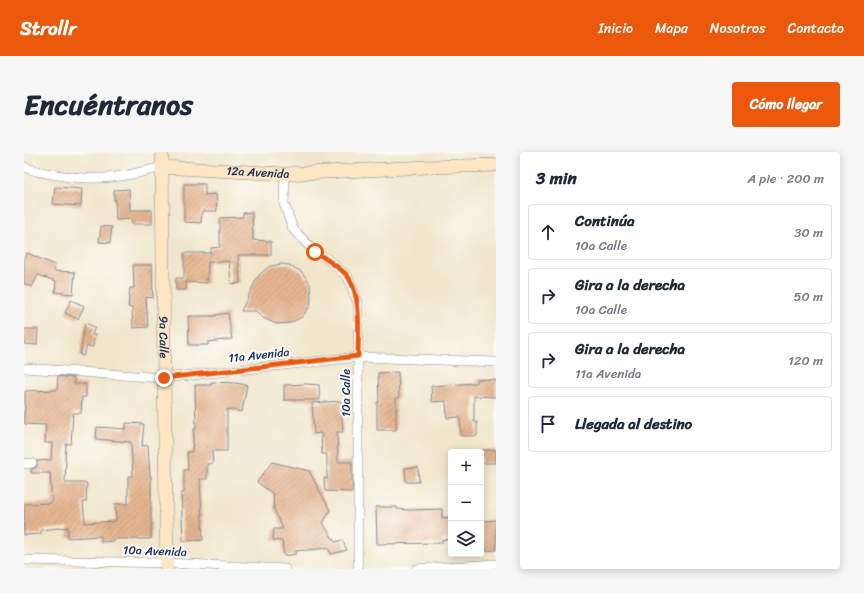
<!DOCTYPE html>
<html lang="es">
<head>
<meta charset="utf-8">
<style>
  body { margin:0; font-family:Sriracha,sans-serif; background:#f6f6f7; color:#1f2937 }
  .controls { position:absolute; right:12px; bottom:12px; display:grid; overflow:hidden; border-radius:4px; box-shadow:0 2px 10px #0003 }
  .controls button { width:36px; height:36px; display:grid; place-items:center; padding:0; border:0; border-bottom:1px solid #e0e1e3; background:#fff; color:#1f2937; font:20px sans-serif }
  .stop { position:absolute; width:12px; height:12px; margin:-9px; border:3px solid #ea580c; border-radius:50%; background:#fff }
  .stop.end { background:#ea580c; border-color:#fff; box-shadow:0 1px 4px #0008 }
  .list { margin:0; padding:0; list-style:none }
  h2 { display:flex; justify-content:space-between; align-items:center; height:52px; margin:0; padding:0 16px; font-size:17px }
  h2 small { font-size:13px; font-weight:400; color:#747a83 }
  .list li { display:grid; grid-template-columns:26px 1fr auto; gap:12px; align-items:center; box-sizing:border-box; height:56px; margin:0 8px 8px; padding:0 8px; border:1px solid #e0e1e3; border-radius:4px }
  .list b { display:block; font-size:15px; white-space:nowrap }
  .list p { margin:0; font-size:13px; white-space:nowrap; color:#747a83 }
  .list em { font-size:13px; font-style:normal; color:#747a83 }
  .icon { flex:none; width:22px; height:22px; fill:none; stroke:currentColor; stroke-width:2; stroke-linecap:round; stroke-linejoin:round }
  .map { position:relative; flex:none; width:472px; height:417px; overflow:hidden; border-radius:4px }
  header { display:flex; align-items:center; gap:24px; box-sizing:border-box; height:56px; padding:0 20px; background:#ea580c; color:#fff }
  header strong { font-size:19px }
  nav { display:flex; gap:22px; margin-inline-start:auto; font-size:14px }
  .intro { display:flex; align-items:center; justify-content:space-between; box-sizing:border-box; height:96px; padding:0 24px }
  h1 { margin:0; font-size:28px }
  .button { padding:10px 18px; border-radius:4px; background:#ea580c; color:#fff; font-size:14px; font-weight:700 }
  main { display:flex; gap:24px; padding:0 24px }
  aside { flex:1; background:#fff; border-radius:4px; box-shadow:0 2px 10px #0003 }
  .map>svg:first-child { display:block }
</style>
</head>
<body>
<header>
<strong>Strollr</strong>
<nav><a>Inicio</a><a>Mapa</a><a>Nosotros</a><a>Contacto</a></nav>
</header>
<div class="intro"><h1>Encuéntranos</h1><a class="button">Cómo llegar</a></div>
<main>
<div class="map">
<svg width="472" height="417" viewBox="0 0 472 417">
  <defs>
    <pattern id="building-hatch" width="6" height="6" patternUnits="userSpaceOnUse"><rect width="6" height="6" fill="#e6b590"/><path d="M-1 1l2-2M0 6l6-6M5 7l2-2" fill="none" stroke="#ba9479"/></pattern>
  </defs>
  <rect width="100%" height="100%" fill="#fdfcf7"/>
  <filter id="ink" filterUnits="userSpaceOnUse"><feTurbulence type="fractalNoise" baseFrequency=".025" numOctaves="2"/><feDisplacementMap in="SourceGraphic" scale="8" xChannelSelector="R" yChannelSelector="G"/><feConvolveMatrix kernelMatrix="1 2 1 2 8 2 1 2 1" color-interpolation-filters="sRGB"/></filter>
  <filter id="wash" filterUnits="userSpaceOnUse"><feTurbulence type="fractalNoise" baseFrequency=".012" numOctaves="4" result="noise"/><feDisplacementMap in="SourceGraphic" scale="16" xChannelSelector="R" yChannelSelector="G"/><feGaussianBlur stdDeviation="0.9" result="paint"/><feColorMatrix in="noise" values="0 0 0 0 0 0 0 0 0 0 0 0 0 0 0 0 0 1.4 0 .05"/><feComposite in="paint" operator="in"/></filter>
  <g filter="url(#wash)">
    <rect width="100%" height="100%" fill="#f1e6cc"/>
    <g id="blocks">
      <g fill="url(#building-hatch)">
        <path d="M160 32H181V43L192 42 193 59H178L177 71 160 70Z"/>
        <path d="M31 35 58 37 57 54 29 52Z"/>
        <path d="M105 37 106 58H128V72H108L107 67 92 68 91 47 90 48V38Z"/>
        <path d="M228 60 229 88 247 89V103H214L216 131 207 132 205 109 184 110 183 131 162 130V138H152V126H160V101H187V96L196 95V66L219 65V61Z"/>
        <path d="M77 74 88 75 86 91 75 90Z"/>
        <path d="M3 101 31 113 30 119 51 120 49 142 31 140 32 129 14 123 8 135 0 132V107Z"/>
        <path d="M258 112 265 113 278 120 286 132 287 147 286 154 278 165 266 171 252 172 239 166 232 159H217L233 126 237 121 246 114Z"/>
        <path d="M109 113H128L129 146 122 145 124 175 109 176 108 156 104 155 106 136H110Z"/>
        <path d="M47 148 60 154 54 167 41 161Z"/>
        <path d="M204 161 208 187 184 190V193H165L164 164H192V163Z"/>
        <path d="M61 171 71 175 68 183H71L69 195 63 194 59 204 56 203Z"/>
        <path d="M0 177H14L13 193 0 192Z"/>
        <path d="M374 220 375 246H372V278H353V250H355L354 221Z"/>
        <path d="M34 224 50 226V232H62V245H58L57 261H49L47 292H42L41 309H42L41 331H63L62 350H59L61 371 92 369 91 352H104V324H109L107 290 72 287 73 275 102 277V271L120 272 118 294 124 293 126 324H127V387H89V389L77 390V384L44 386V375L17 378V382L0 383V352L28 351 26 321H7V317L11 316 13 314V309L27 308 28 291H21L22 273 1 272V270H0V259H1V239L33 238Z"/>
        <path d="M452 227 472 228V245L450 244V270H453V284H437L436 265 423 266 422 249 408 250 407 234 452 231Z"/>
        <path d="M187 230 211 231 223 233 218 260 203 257V299H188L189 311 183 312V327H176L179 388 159 389 157 341H160V318H164L163 300H168L170 277H172L171 233H187Z"/>
        <path d="M282 232 295 233 296 248H260V233Z"/>
        <path d="M317 249 319 280H313L314 310H328V340L301 339 300 326 303 327V302H298L297 281 290 282 288 251Z"/>
        <rect x="457" y="298" width="15" height="13"/>
        <path d="M248 310 285 319 306 358 299 371 311 390 318 388 323 398 307 402 304 396 272 399V402L260 404 258 389 249 388 250 377H259L250 357 249 342 233 330Z"/>
        <path d="M394 315 395 330H382L381 316Z"/>
        <path d="M352 355H373V357L386 358 418 357V366L427 365V387L418 388V391L353 392Z"/>
        <path d="M472 368V398L457 399V369Z"/>
      </g>
    </g>
  </g>
  <g filter="url(#ink)">
    <use href="#blocks" fill-opacity="0" stroke="#868a95" stroke-width="1"/>
    <g fill="none" stroke-linecap="round" stroke-linejoin="round">
      <g stroke="#868a95" stroke-width="10">
        <g id="street">
          <path d="M0 15C18 22 54 27 74 26 95 26 117 20 138 15"/>
          <path d="M261 22 260 52 269 77 291 100 303 107 324 125 334 151V417"/>
          <path d="M0 216 140 226 334 205 472 210"/>
          <path d="M0 312 8 311"/>
          <path d="M0 408 143 411 261 417"/>
          <path d="M392 417 472 412"/>
        </g>
      </g>
      <g stroke="#868a95" stroke-width="14">
        <g id="secondary">
          <path id="s1" d="M138 0 140 226 143 417"/>
          <path id="s2" d="M138 15 261 22 403 15 472 13"/>
        </g>
      </g>
      <use href="#street" stroke="#fff" stroke-width="9"/>
      <use href="#secondary" stroke="#fce6c4" stroke-width="13"/>
    </g>
  </g>
  <g fill="none" stroke-linecap="round" stroke-linejoin="round" filter="url(#ink)">
    <path stroke="#ea580c" stroke-width="5" d="M140 226 334 204C334 180 338 148 325 126 320 118 299 105 291 100"/>
  </g>
  <g text-anchor="middle" stroke-width="4" stroke-linejoin="round" paint-order="stroke">
    <g font-size="12" fill="#1b2f5e" stroke="#fdfcf7">
      <text dy="4" stroke="none"><textPath href="#s2" startOffset="96">12a Avenida</textPath></text>
      <text dy="4" stroke="none"><textPath href="#s1" startOffset="185">9a Calle</textPath></text>
      <text transform="translate(235 203) rotate(-6)" y="4">11a Avenida</text>
      <text transform="translate(322 241) rotate(-90)" y="4">10a Calle</text>
      <text transform="translate(131 399) rotate(2)" y="4">10a Avenida</text>
    </g>
  </g>
</svg>
<div class="controls">
<button>+</button>
<button>−</button>
<button><svg class="icon" aria-label="layers" viewBox="0 0 24 24"><path d="M12 4l9 5-9 5-9-5zM3 14l9 5 9-5"/></svg></button>
</div>
<div class="stop" style="left:291px;top:100px"></div>
<div class="stop end" style="left:140px;top:226px"></div>
</div>
<aside>
<h2>3 min<small>A pie · 200 m</small></h2>
<ul class="list">
<li><svg class="icon" aria-label="ahead" viewBox="0 0 24 24"><path d="M12 20V5M6 11l6-6 6 6"/></svg><div><b>Continúa</b><p>10a Calle</p></div><em>30 m</em></li>
<li><svg class="icon" aria-label="right" viewBox="0 0 24 24"><path d="M7 20v-9h11M14 6l5 5-5 5"/></svg><div><b>Gira a la derecha</b><p>10a Calle</p></div><em>50 m</em></li>
<li><svg class="icon" aria-label="right" viewBox="0 0 24 24"><path d="M7 20v-9h11M14 6l5 5-5 5"/></svg><div><b>Gira a la derecha</b><p>11a Avenida</p></div><em>120 m</em></li>
<li><svg class="icon" aria-label="arrive" viewBox="0 0 24 24"><path d="M6 21V4h12l-3 4 3 4H6"/></svg><div><b>Llegada al destino</b></div></li>
</ul>
</aside>
</main>
</body>
</html>
